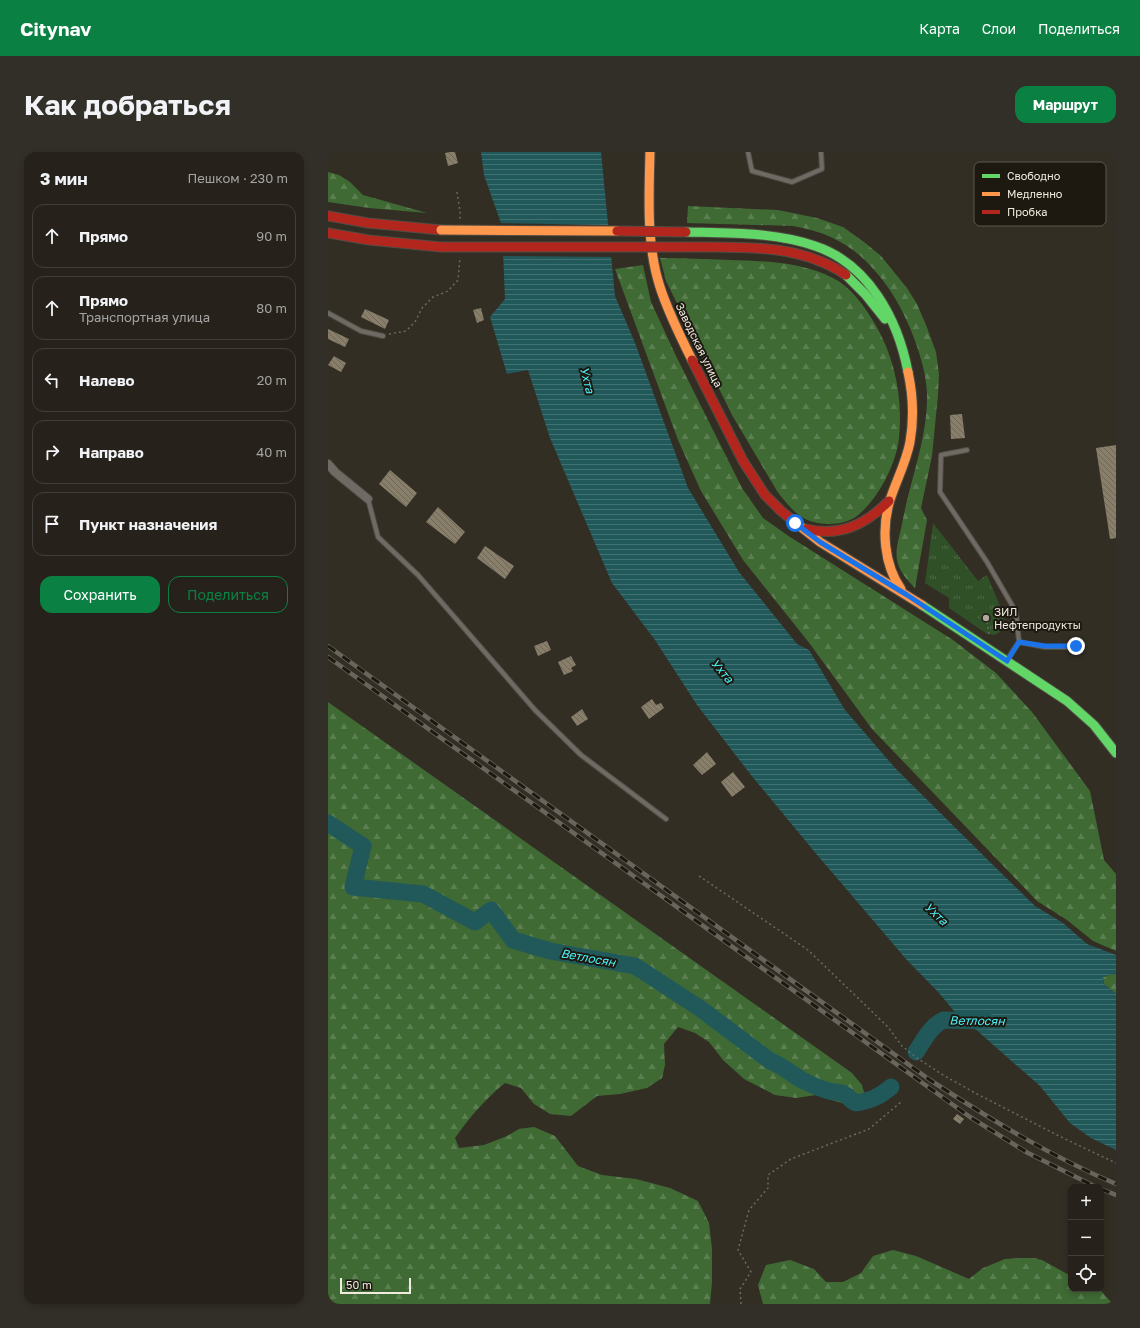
<!DOCTYPE html>
<html lang="ru">
<head>
<meta charset="utf-8">
<style>
  body { margin:0; font-family:"Golos Text",sans-serif; background:#322f28; color:#f1f3f6 }
  .controls { position:absolute; right:12px; bottom:12px; display:grid; overflow:hidden; border-radius:8px; box-shadow:0 2px 6px #0003 }
  .controls button { width:36px; height:36px; display:grid; place-items:center; padding:0; border:0; border-bottom:1px solid #423f3a; background:#26221b; color:#f1f3f6; font:20px sans-serif }
  .scale { position:absolute; left:12px; bottom:10px; width:71px; box-sizing:border-box; padding-left:4px; border:2px solid #f0eadf; border-top:0; font-size:11px; line-height:14px; white-space:nowrap; color:#f0eadf; -webkit-text-stroke:3px #1d1911; paint-order:stroke }
  .stop { position:absolute; width:12px; height:12px; margin:-9px; border:3px solid #1a73e8; border-radius:50%; background:#fff }
  .stop.end { background:#1a73e8; border-color:#fff; box-shadow:0 1px 4px #0008 }
  .list { margin:0; padding:0; list-style:none }
  h2 { display:flex; justify-content:space-between; align-items:center; height:52px; margin:0; padding:0 16px; font-size:17px }
  h2 small { font-size:13px; font-weight:400; color:#a4a4a3 }
  .list li { display:grid; grid-template-columns:26px 1fr auto; gap:12px; align-items:center; box-sizing:border-box; height:64px; margin:0 8px 8px; padding:0 8px; border:1px solid #423f3a; border-radius:12px }
  .list b { display:block; font-size:15px; white-space:nowrap }
  .list p { margin:0; font-size:13px; white-space:nowrap; color:#a4a4a3 }
  .list em { font-size:13px; font-style:normal; color:#a4a4a3 }
  .actions { display:flex; gap:8px; padding:12px 16px }
  .actions a { flex:1; padding:9px 0; border:1px solid #0b8043; border-radius:12px; text-align:center; font-size:14px; color:#0b8043 }
  .actions .main { background:#0b8043; color:#fff }
  .icon { flex:none; width:22px; height:22px; fill:none; stroke:currentColor; stroke-width:2; stroke-linecap:round; stroke-linejoin:round }
  .map { position:relative; flex:none; width:788px; height:1152px; overflow:hidden; border-radius:12px }
  header { display:flex; align-items:center; gap:24px; box-sizing:border-box; height:56px; padding:0 20px; background:#0b8043; color:#fff }
  header strong { font-size:19px }
  nav { display:flex; gap:22px; margin-inline-start:auto; font-size:14px }
  .intro { display:flex; align-items:center; justify-content:space-between; box-sizing:border-box; height:96px; padding:0 24px }
  h1 { margin:0; font-size:28px }
  .button { padding:10px 18px; border-radius:12px; background:#0b8043; color:#fff; font-size:14px; font-weight:700 }
  main { display:flex; gap:24px; padding:0 24px }
  aside { flex:1; background:#26221b; border-radius:12px; box-shadow:0 2px 6px #0003 }
  .map>svg:first-child { display:block }
</style>
</head>
<body>
<header>
<strong>Citynav</strong>
<nav><a>Карта</a><a>Слои</a><a>Поделиться</a></nav>
</header>
<div class="intro"><h1>Как добраться</h1><a class="button">Маршрут</a></div>
<main>
<aside>
<h2>3 мин<small>Пешком · 230 m</small></h2>
<ul class="list">
<li><svg class="icon" aria-label="ahead" viewBox="0 0 24 24"><path d="M12 20V5M6 11l6-6 6 6"/></svg><div><b>Прямо</b></div><em>90 m</em></li>
<li><svg class="icon" aria-label="ahead" viewBox="0 0 24 24"><path d="M12 20V5M6 11l6-6 6 6"/></svg><div><b>Прямо</b><p>Транспортная улица</p></div><em>80 m</em></li>
<li><svg class="icon" aria-label="left" viewBox="0 0 24 24"><path d="M17 20v-9H6M10 6l-5 5 5 5"/></svg><div><b>Налево</b></div><em>20 m</em></li>
<li><svg class="icon" aria-label="right" viewBox="0 0 24 24"><path d="M7 20v-9h11M14 6l5 5-5 5"/></svg><div><b>Направо</b></div><em>40 m</em></li>
<li><svg class="icon" aria-label="arrive" viewBox="0 0 24 24"><path d="M6 21V4h12l-3 4 3 4H6"/></svg><div><b>Пункт назначения</b></div></li>
</ul>
<div class="actions"><a class="main">Сохранить</a><a>Поделиться</a></div>
</aside>
<div class="map">
<svg width="788" height="1152" viewBox="0 0 788 1152">
  <defs>
    <pattern id="grass-tufts" width="24" height="20" patternUnits="userSpaceOnUse"><rect width="24" height="20" fill="#305127"/><path d="M3 7l-1-3M5 7V3M7 7l1-3M15 17l-1-3M17 17v-4M19 17l1-3" fill="none" stroke="#4e6a46"/></pattern>
    <pattern id="forest-firs" width="22" height="20" patternUnits="userSpaceOnUse"><rect width="22" height="20" fill="#3f6a34"/><path d="M5 1l3.5 6h-7zM16 11l3.5 6h-7z" fill="#5b7f51"/></pattern>
    <pattern id="water-rules" width="6" height="5" patternUnits="userSpaceOnUse"><rect width="6" height="5" fill="#21595b"/><path d="M0 2.5h6" fill="none" stroke="#427172"/></pattern>
    <pattern id="building-back-hatch" width="6" height="6" patternUnits="userSpaceOnUse"><rect width="6" height="6" fill="#887e6a"/><path d="M-1 5l2 2M0 0l6 6M5-1l2 2" fill="none" stroke="#6e685a"/></pattern>
  </defs>
  <rect width="100%" height="100%" fill="#332e24"/>
  <path fill="url(#grass-tufts)" d="M605 371 650 429 659 423 672 454 676 470 673 479 667 483 659 482 621 456V446L597 431Z"/>
  <g fill="url(#forest-firs)">
    <path d="M0 20 11 23 22 30 35 43 99 61 41 56 0 50Z"/>
    <path d="M360 54 450 58 489 66 515 75 536 90 553 104 579 136 589 152 598 173 608 200 611 222 610 243 604 304 593 356 599 368 587 436C579 428 571 419 569 408 567 396 572 383 574 372 582 328 600 286 599 241 598 209 578 160 559 134 534 99 507 81 465 74L359 71Z"/>
    <path d="M332 106C355 106 378 107 401 108 437 109 473 110 505 126 523 135 537 155 547 172 567 206 575 246 571 286 568 313 550 347 529 364 517 373 496 374 482 369 468 364 458 351 449 339L404 263 338 129Z"/>
    <path d="M315 113 323 150 348 204 414 336 435 366 462 385 625 488 668 521 704 560 762 639 776 708 788 722V799L765 789 739 768 709 749 639 676 544 577 482 492 415 408 373 339 350 288 287 117Z"/>
    <path d="M0 550 524 921 534 933 537 944 529 954 510 950 488 943 468 946 447 943 416 927 395 908 381 890 367 881 350 875 336 892 337 913 334 926 319 936 292 942 269 944 243 964 222 962 206 952 193 936 177 931C157 947 142 965 127 986L131 996 156 993 179 984 191 977 206 975 227 984 250 1014 274 1023 308 1027 342 1036 370 1049 381 1071 384 1097V1130L382 1152H0Z"/>
    <path d="M784 822 788 823V842L776 832 775 825Z"/>
    <path d="M565 1098 588 1104 641 1127 655 1116 677 1107 692 1106H706L714 1108 743 1124V1137H771L785 1152H435L430 1133 438 1113 462 1108 486 1117 498 1130H515L533 1121 545 1104Z"/>
  </g>
  <path fill="url(#water-rules)" d="M153 0H273L287 144 307 191 360 336 411 420 469 492 481 498 517 558 567 616 665 713 707 754 735 771 759 792 788 803V823L784 822 775 825 776 832 788 842V998L763 986 742 971 712 934 645 875 631 865 611 841 578 807 485 698 423 623 369 553 327 488 284 431 222 286 200 218 179 222 162 165 177 147 174 74 156 23Z"/>
  <path fill="#332e24" d="M170 71 282 73 285 105 173 104 172 75Z"/>
  <g fill="none" stroke-linecap="round" stroke-linejoin="round">
    <g stroke="#21595b" stroke-width="17">
      <path d="M0 671 35 694 25 735 95 742 147 770 163 758 185 788 222 799 307 814 373 857 442 909C454 913 463 922 474 928 484 933 496 939 507 940 510 941 510 940 513 941 520 942 522 949 528 951 544 948 551 945 563 935"/>
      <path d="M588 900C596 888 603 873 616 868L658 869"/>
    </g>
  </g>
  <g fill="url(#building-back-hatch)">
    <path d="M122 0H127L130 11 120 14 117 1Z"/>
    <path d="M153 156 156 168 149 171 145 158Z"/>
    <path d="M37 157 61 168 57 177 33 165Z"/>
    <path d="M0 177 21 187 17 195 0 187Z"/>
    <path d="M6 204 18 211 13 220 0 213Z"/>
    <path d="M634 262 637 286 623 287 622 263Z"/>
    <path d="M788 293V386L782 387 768 296Z"/>
    <path d="M62 318 89 341 78 355 51 332Z"/>
    <path d="M110 355 137 380 127 392 98 370Z"/>
    <path d="M157 394 186 414 177 427 149 406Z"/>
    <path d="M219 489 223 498 210 504 206 494Z"/>
    <path d="M243 504 248 513 243 516 245 519 236 523 230 510Z"/>
    <path d="M324 547 328 553 333 551 336 556 321 567 313 555Z"/>
    <path d="M254 557 260 567 249 574 243 565Z"/>
    <path d="M379 600 388 612 374 623 365 613Z"/>
    <path d="M405 620 417 635 404 645 393 630Z"/>
    <path d="M629 962 636 967 632 972 625 967Z"/>
  </g>
  <g fill="none" stroke-linecap="round" stroke-linejoin="round">
    <g stroke="#514c44" stroke-width="6">
      <g id="lane">
        <path d="M420 0 424 19 464 30 494 17 493 0"/>
        <path d="M0 161 33 179 55 184"/>
        <path d="M639 298 613 303 612 340 659 410 688 460 691 490 679 508"/>
        <path d="M40 347 50 385 90 423 207 558 253 603 338 667"/>
        <path d="M691 490 717 495H748"/>
      </g>
    </g>
    <g stroke="#514c44" stroke-width="10">
      <path id="street" d="M0 312 7 320 40 347"/>
    </g>
    <g stroke="#514c44" stroke-width="11">
      <g id="fast">
        <path d="M358 80C401 81 446 80 487 94 541 112 570 168 580 220"/>
        <path d="M518 123 537 142 557 167"/>
        <path d="M594 453 739 549 766 573 788 601"/>
      </g>
    </g>
    <g stroke="#514c44" stroke-width="11">
      <g id="slow">
        <path d="M322 0C321 44 318 92 332 135 340 160 352 184 364 208"/>
        <path d="M464 368 492 390 594 453"/>
        <path d="M573 437C556 413 553 377 562 348 568 329 578 311 582 290 586 267 585 243 580 220"/>
      </g>
    </g>
    <g stroke="#514c44" stroke-width="11">
      <g id="jam">
        <path d="M0 64 40 71 113 78"/>
        <path d="M0 81 41 88 113 95"/>
        <path d="M358 95C411 95 472 91 518 123"/>
        <path d="M364 208 415 309 437 343 452 358 464 368"/>
        <path d="M478 377C512 385 537 373 561 349"/>
      </g>
    </g>
    <g stroke="#6e6a62" stroke-width="1.5" stroke-dasharray="2 3" stroke-linecap="butt">
      <path d="M129 40 132 59V69"/>
      <path d="M61 182 78 179 87 170 94 156 105 145 120 139 130 128 132 105"/>
      <path d="M659 470 661 482"/>
      <path d="M371 724 480 798 560 875 574 894 589 906 615 923 649 942 735 986 788 1011"/>
      <path d="M413 1152 412 1137 423 1120 410 1098 421 1058 440 1036V1023L463 1007 541 977 573 950"/>
    </g>
    <use href="#lane" stroke="#6f6b64" stroke-width="4"/>
    <use href="#street" stroke="#6f6b64" stroke-width="8"/>
    <use href="#fast" stroke="#63d668" stroke-width="9"/>
    <use href="#slow" stroke="#ff974d" stroke-width="9"/>
    <use href="#jam" stroke="#b3261e" stroke-width="9"/>
    <g stroke="#69645c" stroke-width="4.5">
      <g id="rail">
        <path d="M0 494 602 928C662 967 722 1004 788 1032"/>
        <path d="M0 505 642 965 700 1001 768 1035"/>
        <path d="M773 1037 788 1043"/>
      </g>
    </g>
    <use href="#rail" stroke="#1d1911" stroke-width="3" stroke-dasharray="9" stroke-linecap="butt"/>
    <g stroke="#514c44" stroke-width="11" stroke-linecap="butt">
      <path id="slow-bridge" d="M113 78 289 79"/>
    </g>
    <g stroke="#514c44" stroke-width="11" stroke-linecap="butt">
      <g id="jam-bridge">
        <path d="M289 79 358 80"/>
        <path d="M113 95H358"/>
      </g>
    </g>
    <use href="#slow-bridge" stroke="#ff974d" stroke-width="9"/>
    <use href="#jam-bridge" stroke="#b3261e" stroke-width="9"/>
  </g>
  <g fill="none" stroke-linecap="round" stroke-linejoin="round">
    <path stroke="#1a73e8" stroke-width="5" d="M467 371 492 390 579 443 679 509 691 490 717 494H748"/>
  </g>
  <circle fill="#aea89e" stroke="#1d1911" stroke-width="1.5" cx="658" cy="466" r="4"/>
  <g text-anchor="middle" stroke-width="4" stroke-linejoin="round" paint-order="stroke">
    <g font-size="11" fill="#f0eadf" stroke="#1d1911">
      <text transform="translate(371 193) rotate(64)" y="4">Заводская улица</text>
    </g>
    <g font-size="11" fill="#f0eadf" stroke="#1d1911" text-anchor="start">
      <text x="666" y="464">ЗИЛ<tspan x="666" dy="13">Нефтепродукты</tspan></text>
    </g>
    <g font-size="12" font-style="italic" fill="#49f2fa" stroke="#1d1911">
      <text transform="translate(259 228) rotate(76)" y="4">Ухта</text>
      <text transform="translate(394 519) rotate(50)" y="4">Ухта</text>
      <text transform="translate(608 762) rotate(43)" y="4">Ухта</text>
      <text transform="translate(260 806) rotate(10)" y="4">Ветлосян</text>
      <text transform="translate(649 869) rotate(1)" y="4">Ветлосян</text>
    </g>
  </g>
  <rect x="646" y="10" width="132" height="64" rx="6" fill="#1d1911" stroke="#5c584f" stroke-width="1"/>
  <rect x="654" y="22" width="18" height="4" fill="#63d668"/>
  <rect x="654" y="40" width="18" height="4" fill="#ff974d"/>
  <rect x="654" y="58" width="18" height="4" fill="#b3261e"/>
  <g font-size="11" fill="#f0eadf">
    <text x="679" y="28">Свободно</text>
    <text x="679" y="46">Медленно</text>
    <text x="679" y="64">Пробка</text>
  </g>
</svg>
<div class="controls">
<button>+</button>
<button>−</button>
<button><svg class="icon" aria-label="locate" viewBox="0 0 24 24"><circle cx="12" cy="12" r="6"/><path d="M12 2v4M12 18v4M2 12h4M18 12h4"/></svg></button>
</div>
<div class="scale">50 m</div>
<div class="stop" style="left:467px;top:371px"></div>
<div class="stop end" style="left:748px;top:494px"></div>
</div>
</main>
</body>
</html>
